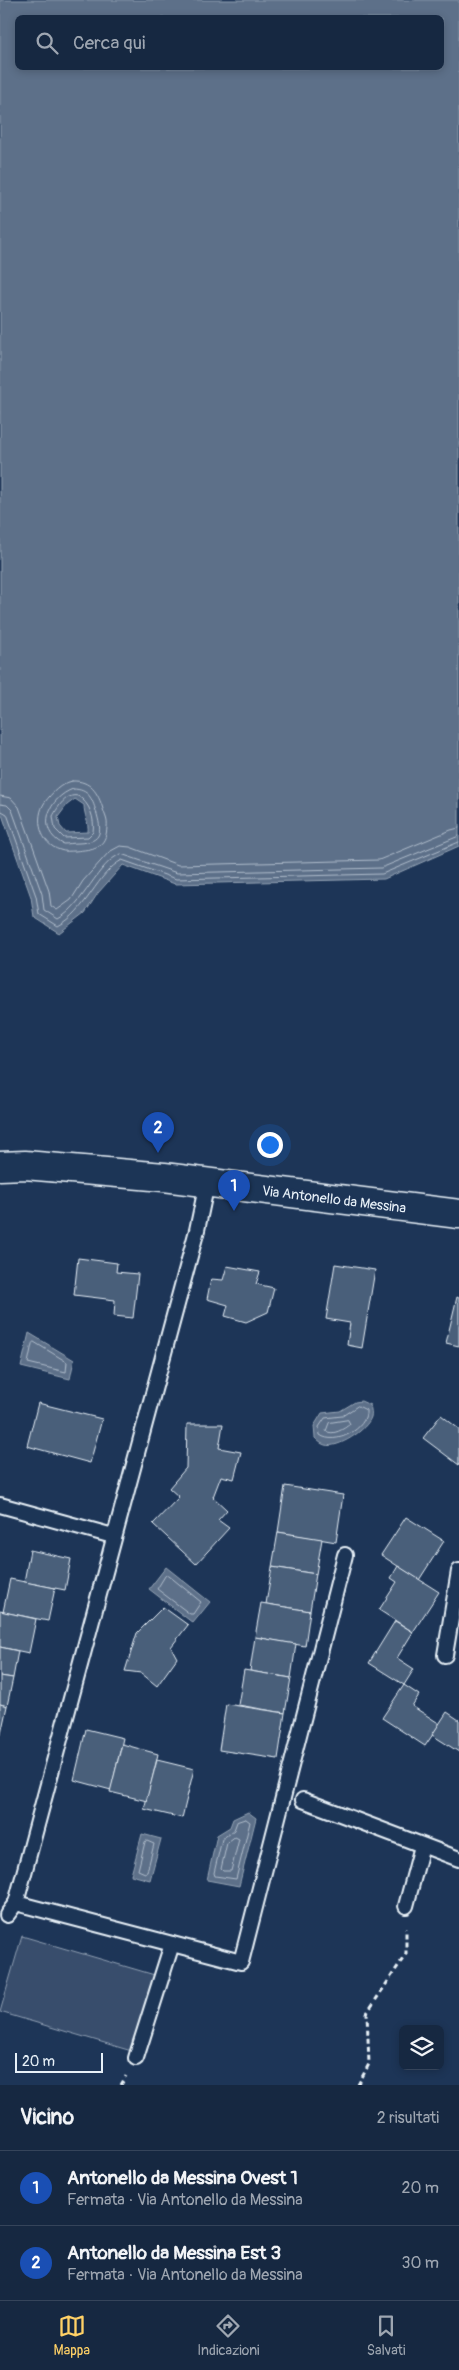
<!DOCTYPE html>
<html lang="it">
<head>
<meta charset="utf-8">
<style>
  body { margin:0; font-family:Pangolin,sans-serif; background:#23344c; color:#f1f3f6 }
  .controls { position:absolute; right:15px; bottom:15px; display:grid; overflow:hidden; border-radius:8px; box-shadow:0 2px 8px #0003 }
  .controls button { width:45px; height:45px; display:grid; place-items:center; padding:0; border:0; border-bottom:1px solid #35445a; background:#162841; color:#f1f3f6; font:25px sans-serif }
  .scale { position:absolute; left:15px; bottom:12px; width:88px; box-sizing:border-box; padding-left:5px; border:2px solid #e8f1f8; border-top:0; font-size:14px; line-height:18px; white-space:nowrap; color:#e8f1f8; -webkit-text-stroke:4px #1d3557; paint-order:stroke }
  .you { position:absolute; left:269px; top:1144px; width:18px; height:18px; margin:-12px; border:4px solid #fff; border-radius:50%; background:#1a73e8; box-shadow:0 0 0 8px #1a73e833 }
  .badge { display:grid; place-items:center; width:32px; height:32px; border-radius:50%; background:#ffd166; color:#fff; font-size:16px; font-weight:700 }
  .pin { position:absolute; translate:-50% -41px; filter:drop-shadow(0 1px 2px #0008) }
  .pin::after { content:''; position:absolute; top:26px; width:18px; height:15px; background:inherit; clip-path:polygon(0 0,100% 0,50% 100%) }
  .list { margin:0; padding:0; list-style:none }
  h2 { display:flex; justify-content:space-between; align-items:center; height:65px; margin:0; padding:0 20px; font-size:21px }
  h2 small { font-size:16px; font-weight:400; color:#9ea6b1 }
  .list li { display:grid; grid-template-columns:32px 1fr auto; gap:15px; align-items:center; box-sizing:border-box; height:75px; padding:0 20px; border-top:1px solid #35445a }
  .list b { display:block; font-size:19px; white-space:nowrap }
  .list p { margin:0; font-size:16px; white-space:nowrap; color:#9ea6b1 }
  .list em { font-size:16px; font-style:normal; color:#9ea6b1 }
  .icon { flex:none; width:28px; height:28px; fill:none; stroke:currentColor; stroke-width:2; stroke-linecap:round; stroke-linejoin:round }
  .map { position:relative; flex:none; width:459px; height:2085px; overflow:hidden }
  .search { position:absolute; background:#162841; box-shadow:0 2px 8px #0003; left:15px; right:15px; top:15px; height:55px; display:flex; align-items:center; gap:12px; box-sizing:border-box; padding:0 18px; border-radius:8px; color:#9ea6b1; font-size:19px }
  .sheet { height:215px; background:#162841 }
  nav { display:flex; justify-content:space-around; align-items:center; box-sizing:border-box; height:70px; border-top:1px solid #35445a; background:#162841; font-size:14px; color:#9ea6b1 }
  nav a { display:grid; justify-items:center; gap:2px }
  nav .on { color:#ffd166 }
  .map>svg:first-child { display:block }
</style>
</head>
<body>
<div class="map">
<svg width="459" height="2085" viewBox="0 0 459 2085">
  <rect width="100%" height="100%" fill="#1d3557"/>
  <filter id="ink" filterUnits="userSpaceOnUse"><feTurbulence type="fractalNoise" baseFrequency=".02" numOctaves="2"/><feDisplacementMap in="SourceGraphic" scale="10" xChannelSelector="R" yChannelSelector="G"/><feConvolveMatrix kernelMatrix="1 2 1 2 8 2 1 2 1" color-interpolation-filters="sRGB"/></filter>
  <g filter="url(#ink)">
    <path fill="#374d6c" stroke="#909fb2" d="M22 1936 158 1976 135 2052 0 2012Z"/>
    <g fill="#5d7089" stroke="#95a4b5" fill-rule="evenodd">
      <path d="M0 0H459V846L384 879 175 884 123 865 98 893 85 913 59 933 34 917 31 897 0 809ZM18 18H442V68H18ZM75 799 84 805C84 815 89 822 88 832L66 833 60 826 58 817 67 805Z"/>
      <path d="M29 1333 74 1360 70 1379 21 1367Z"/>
      <path d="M361 1401 370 1405C371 1409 372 1414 371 1417 367 1430 338 1449 325 1445 321 1444 317 1440 315 1438L314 1426 322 1413 340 1411 355 1402Z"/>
      <path d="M166 1567 210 1602 193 1623 149 1589Z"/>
      <path d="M248 1812 256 1818 239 1886 207 1880 217 1835 230 1827 233 1819Z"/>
      <path d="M142 1834 161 1839 150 1880 131 1875Z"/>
    </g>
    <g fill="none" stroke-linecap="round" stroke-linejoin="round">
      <g stroke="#b0bdcc" stroke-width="1">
        <path d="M72 781C91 780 98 793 103 809 105 816 108 820 107 827 106 849 93 849 75 851 70 851 65 852 60 850 40 844 34 818 45 802 52 793 60 784 72 781Z"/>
        <path d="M73 789C89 789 92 799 96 811 102 831 103 842 79 843 73 843 68 844 63 844 35 830 49 797 73 789Z"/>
        <path d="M0 796 11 798 19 807 49 891 51 906 57 910 71 900 83 881 109 852 120 846 130 847 178 865 379 860 451 830 459 828"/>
        <path d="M78 796C90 803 95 819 93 832L88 837 64 838 55 829 53 816C58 807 66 793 78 796Z"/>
        <path d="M0 804 7 805 12 810 42 894 44 910 58 919C83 906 98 862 121 854L177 873 381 868 459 836"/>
        <path d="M0 810 7 814 36 896 39 914 58 926C87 911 97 873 122 860L176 879 382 874 459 842"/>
        <path d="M34 1342 67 1362 66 1372 28 1363 32 1344Z"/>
        <path d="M358 1406 366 1410C368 1429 335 1446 320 1435L319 1427 325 1418 342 1416Z"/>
        <path d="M348 1420 350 1424C344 1429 333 1436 326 1431L329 1423Z"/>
        <path d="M168 1575 201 1602 193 1614H190L157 1589 165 1576Z"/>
        <path d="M246 1819 250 1822 236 1879 215 1876 214 1873 222 1839 234 1830 237 1822Z"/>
        <path d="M235 1837 239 1839 231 1871H223L221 1869 227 1843Z"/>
        <path d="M147 1841 154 1844 147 1872 145 1873 138 1870 145 1842Z"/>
      </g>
    </g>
    <g fill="#495e7a" stroke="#e8f1f8">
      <path d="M78 1258 117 1263 116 1272 138 1274 133 1318 114 1316 115 1300 74 1295Z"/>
      <path d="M335 1264 375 1270 362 1348 347 1345 350 1323 326 1319Z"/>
      <path d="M227 1266 260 1272 256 1284 274 1288 268 1312 246 1322 225 1316 228 1305 207 1299 211 1279 223 1280Z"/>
      <path d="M457 1297 459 1298V1346L446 1343Z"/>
      <path d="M38 1403 102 1419 90 1463 27 1446Z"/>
      <path d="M441 1415 459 1429V1465L423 1438Z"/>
      <path d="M187 1424H223L219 1448 241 1452 234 1479 221 1476 213 1497 227 1510 218 1520 229 1528 196 1564 153 1524 179 1497 169 1488 186 1468Z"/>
      <path d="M285 1486 343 1495 336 1542 278 1532Z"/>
      <path d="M406 1517 444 1541 419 1580 381 1555Z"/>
      <path d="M278 1532 322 1539 316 1574 272 1567Z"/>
      <path d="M30 1550 71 1559 65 1590 24 1582Z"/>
      <path d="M398 1566 439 1592 413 1632 379 1610 397 1582 391 1578Z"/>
      <path d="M272 1567 316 1574 310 1611 266 1604Z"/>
      <path d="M10 1579 55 1588 48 1621 3 1612Z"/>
      <path d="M261 1603 310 1611 305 1646 255 1637Z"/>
      <path d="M163 1607 188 1625 171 1647 177 1658 157 1686 141 1673 125 1671 137 1633Z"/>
      <path d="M0 1611 36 1619 29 1653 0 1647Z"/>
      <path d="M395 1621 413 1632 397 1658 414 1669 404 1685 369 1663Z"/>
      <path d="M255 1637 296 1644 291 1678 250 1671Z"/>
      <path d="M0 1647 18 1651 13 1678 0 1676Z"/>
      <path d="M244 1670 291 1678 285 1713 238 1705Z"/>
      <path d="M0 1676 13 1678 7 1706 0 1704Z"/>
      <path d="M404 1685 419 1695 412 1706 440 1724 425 1746 382 1718Z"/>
      <path d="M0 1704 7 1706 1 1734H0Z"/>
      <path d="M226 1704 285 1713 278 1759 219 1750Z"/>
      <path d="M447 1712 459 1720V1752L432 1735Z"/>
      <path d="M86 1729 123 1738 111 1790 74 1780Z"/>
      <path d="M122 1744 158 1754 147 1801 110 1792Z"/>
      <path d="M157 1760 194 1769 182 1818 144 1809Z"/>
    </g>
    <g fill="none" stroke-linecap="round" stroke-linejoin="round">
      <g stroke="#e8f1f8" stroke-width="18">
        <g id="lane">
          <path d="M207 1183 197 1230 16 1903 241 1962 345 1555"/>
          <path d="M0 1505 113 1536"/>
          <path d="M445 1655 459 1571"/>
          <path d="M303 1800 459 1859"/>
          <path d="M406 1906 422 1846"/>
          <path d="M7 1915 16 1903"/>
          <path d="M136 2058 172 1944"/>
        </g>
      </g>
      <g stroke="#e8f1f8" stroke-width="31">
        <path id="secondary" d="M0 1166 25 1165 164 1177 459 1214"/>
      </g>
      <g stroke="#e8f1f8" stroke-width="3" stroke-dasharray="5 4" stroke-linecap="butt">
        <path d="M121 2085 126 2076"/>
        <path d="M358 2085 369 2064 367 2013 406 1954V1928"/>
      </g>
      <use href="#lane" stroke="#1d3557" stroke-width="14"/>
      <use href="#secondary" stroke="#1d3557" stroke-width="28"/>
    </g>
  </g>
  <g text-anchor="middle" stroke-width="5" stroke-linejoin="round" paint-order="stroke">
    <g font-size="14" fill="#e8f1f8" stroke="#1d3557">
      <text transform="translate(334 1199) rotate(7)" y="5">Via Antonello da Messina</text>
    </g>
  </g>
</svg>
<div class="controls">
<button><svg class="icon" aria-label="layers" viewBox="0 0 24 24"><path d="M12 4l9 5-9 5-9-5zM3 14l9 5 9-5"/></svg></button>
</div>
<div class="scale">20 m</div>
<div class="you"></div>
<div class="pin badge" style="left:234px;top:1211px;background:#1a4fb4">1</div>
<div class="pin badge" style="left:158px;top:1153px;background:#1a4fb4">2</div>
<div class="search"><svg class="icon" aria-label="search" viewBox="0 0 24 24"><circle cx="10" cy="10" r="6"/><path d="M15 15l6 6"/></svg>Cerca qui</div>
</div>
<section class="sheet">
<h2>Vicino<small>2 risultati</small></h2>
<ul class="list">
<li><span class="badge" style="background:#1a4fb4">1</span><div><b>Antonello da Messina Ovest 1</b><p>Fermata · Via Antonello da Messina</p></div><em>20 m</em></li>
<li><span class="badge" style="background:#1a4fb4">2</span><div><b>Antonello da Messina Est 3</b><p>Fermata · Via Antonello da Messina</p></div><em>30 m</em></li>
</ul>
</section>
<nav>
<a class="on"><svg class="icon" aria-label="map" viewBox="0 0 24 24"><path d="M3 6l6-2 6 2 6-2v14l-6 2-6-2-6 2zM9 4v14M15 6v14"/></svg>Mappa</a>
<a><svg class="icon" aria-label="directions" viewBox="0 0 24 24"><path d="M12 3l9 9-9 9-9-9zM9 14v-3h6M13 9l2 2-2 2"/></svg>Indicazioni</a>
<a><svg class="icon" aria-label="saved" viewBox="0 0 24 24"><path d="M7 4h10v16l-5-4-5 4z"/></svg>Salvati</a>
</nav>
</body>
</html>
